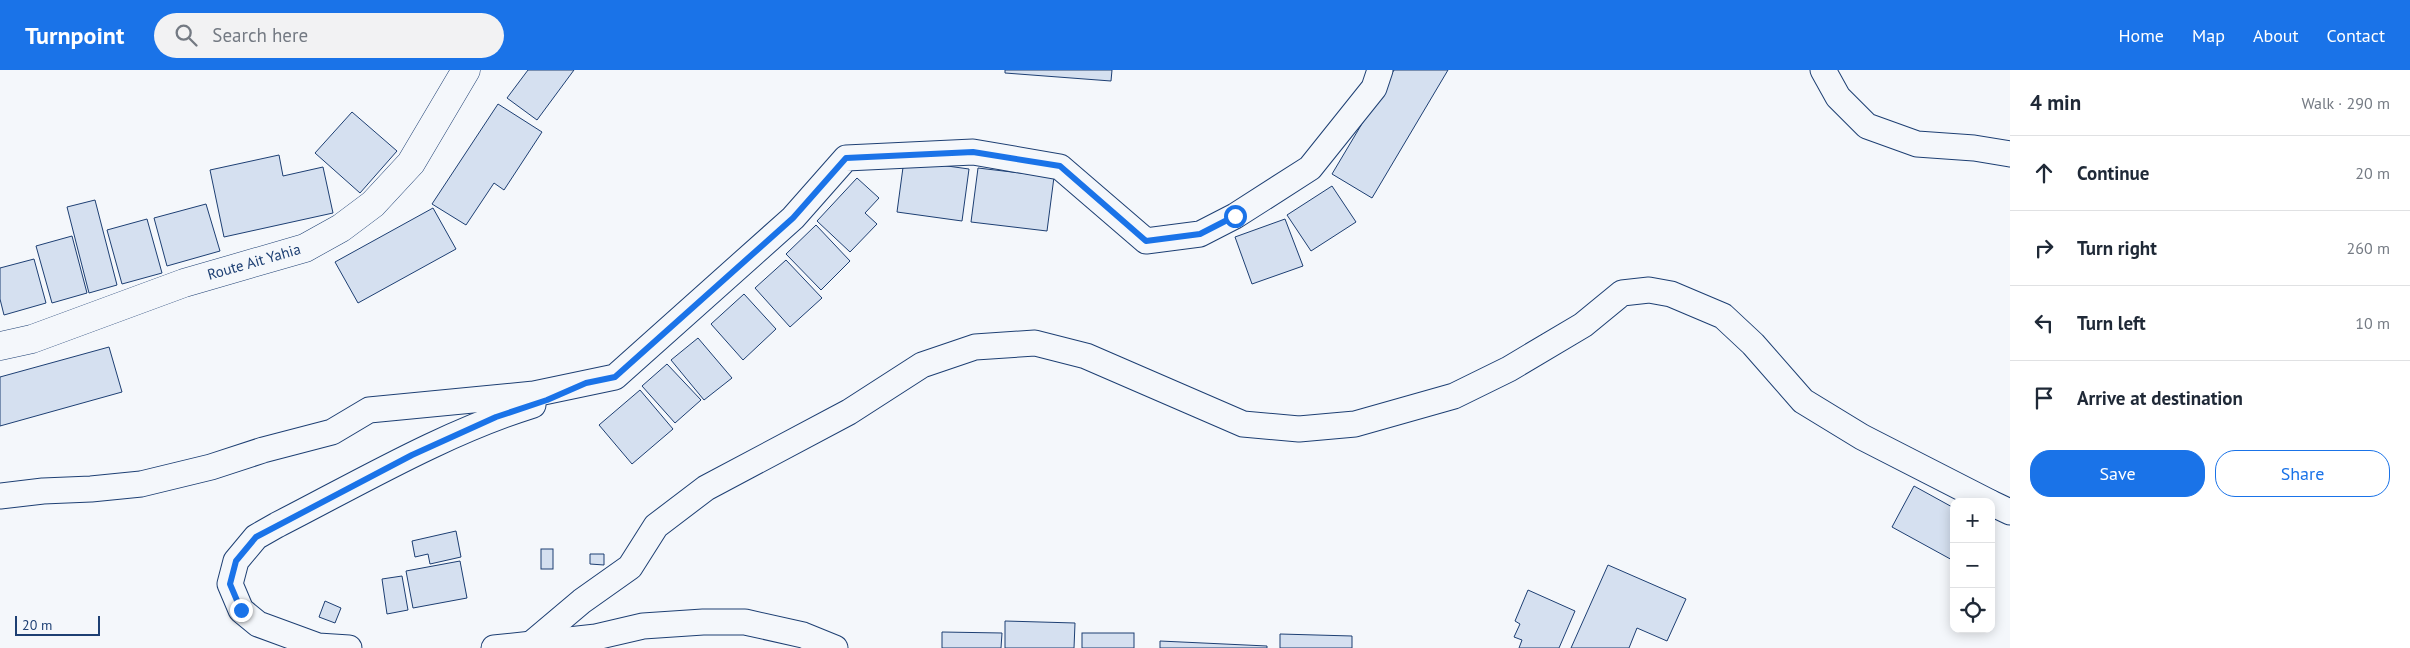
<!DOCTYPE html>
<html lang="en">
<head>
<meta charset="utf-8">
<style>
  body { margin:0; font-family:"PT Sans",sans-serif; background:#f2f2f3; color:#1f2937 }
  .controls { position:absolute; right:15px; bottom:15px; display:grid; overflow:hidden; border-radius:10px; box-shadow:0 2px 12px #0003 }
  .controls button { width:45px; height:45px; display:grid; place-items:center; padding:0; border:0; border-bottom:1px solid #e0e1e3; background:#fff; color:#1f2937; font:25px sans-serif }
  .scale { position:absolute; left:15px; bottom:12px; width:85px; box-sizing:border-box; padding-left:5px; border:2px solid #1d3f73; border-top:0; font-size:14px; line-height:18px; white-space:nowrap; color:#1d3f73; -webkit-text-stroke:4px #f4f7fb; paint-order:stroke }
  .stop { position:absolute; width:15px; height:15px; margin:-11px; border:4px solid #1a73e8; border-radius:50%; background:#fff }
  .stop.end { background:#1a73e8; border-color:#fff; box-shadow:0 1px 5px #0008 }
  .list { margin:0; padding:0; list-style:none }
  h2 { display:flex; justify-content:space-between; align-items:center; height:65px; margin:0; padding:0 20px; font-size:21px }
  h2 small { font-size:16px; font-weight:400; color:#747a83 }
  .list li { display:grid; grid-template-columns:32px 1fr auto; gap:15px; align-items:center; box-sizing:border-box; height:75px; padding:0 20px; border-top:1px solid #e0e1e3 }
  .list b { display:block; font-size:19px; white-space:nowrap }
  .list em { font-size:16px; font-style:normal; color:#747a83 }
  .actions { display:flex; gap:10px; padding:15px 20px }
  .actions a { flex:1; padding:11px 0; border:1px solid #1a73e8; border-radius:20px; text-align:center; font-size:18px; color:#1a73e8 }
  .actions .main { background:#1a73e8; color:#fff }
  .icon { flex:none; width:28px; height:28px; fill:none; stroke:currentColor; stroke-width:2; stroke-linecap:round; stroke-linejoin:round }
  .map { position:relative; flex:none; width:2010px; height:578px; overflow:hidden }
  header { display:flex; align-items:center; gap:30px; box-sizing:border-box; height:70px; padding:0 25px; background:#1a73e8; color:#fff }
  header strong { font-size:24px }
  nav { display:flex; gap:28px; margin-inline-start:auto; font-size:18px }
  .search { width:350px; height:45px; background:#f2f2f3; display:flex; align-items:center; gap:12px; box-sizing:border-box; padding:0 18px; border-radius:28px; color:#747a83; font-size:19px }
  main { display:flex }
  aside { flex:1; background:#fff }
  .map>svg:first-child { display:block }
</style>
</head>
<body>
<header>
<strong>Turnpoint</strong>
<div class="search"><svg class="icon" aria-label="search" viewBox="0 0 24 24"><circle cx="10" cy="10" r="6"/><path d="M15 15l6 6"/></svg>Search here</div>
<nav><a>Home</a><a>Map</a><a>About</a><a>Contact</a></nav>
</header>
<main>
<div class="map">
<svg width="2010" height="578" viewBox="0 0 2010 578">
  <rect width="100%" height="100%" fill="#f4f7fb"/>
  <g fill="#d5e0f0" stroke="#1d3f73">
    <path d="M528 0H574L537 50 507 28Z"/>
    <path d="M1005 0H1112L1111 11 1005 3Z"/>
    <path d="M1394 0H1448L1372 128 1332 104Z"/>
    <path d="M498 34 542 62 504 120 494 113 466 155 432 134Z"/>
    <path d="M352 42 397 81 360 123 315 83Z"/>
    <path d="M279 85 283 106 323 97 333 143 224 167 210 100Z"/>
    <path d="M904 90 969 99 962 151 897 142Z"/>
    <path d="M978 98 1054 107 1047 161 971 152Z"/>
    <path d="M857 108 879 128 865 143 877 154 850 182 817 151Z"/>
    <path d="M1332 116 1356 152 1311 181 1287 145Z"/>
    <path d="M95 130 117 215 89 223 67 137Z"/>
    <path d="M206 134 220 181 167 196 154 148Z"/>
    <path d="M433 138 456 179 358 233 335 192Z"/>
    <path d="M147 149 162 203 122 214 107 160Z"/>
    <path d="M1285 149 1303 196 1252 214 1235 167Z"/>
    <path d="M816 155 850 191 821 220 786 184Z"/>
    <path d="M72 166 87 223 52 233 36 176Z"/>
    <path d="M34 189 46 233 4 245 0 229V198Z"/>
    <path d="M786 190 822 228 790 257 755 218Z"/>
    <path d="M744 224 776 259 743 290 711 254Z"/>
    <path d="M698 268 732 308 704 330 671 290Z"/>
    <path d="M109 277 122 322 0 356V307Z"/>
    <path d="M667 294 701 330 675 353 642 316Z"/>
    <path d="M640 320 673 359 632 394 599 355Z"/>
    <path d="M1914 416 1954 438V491L1892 457Z"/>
    <path d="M456 461 461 487 430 494 428 484 415 487 412 471Z"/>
    <rect x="541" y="479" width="12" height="20"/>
    <path d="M590 484H604V495L590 494Z"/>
    <path d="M460 491 467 528 413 538 406 501Z"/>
    <path d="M1608 495 1686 529 1667 571 1637 558 1629 578H1571Z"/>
    <path d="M402 506 408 540 387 544 382 509Z"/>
    <path d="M1528 520 1575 541 1559 578H1519L1522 570 1514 567 1520 554 1515 551Z"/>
    <path d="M325 531 341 538 335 553 319 547Z"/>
    <path d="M1005 551 1075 553 1074 578H1005Z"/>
    <path d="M942 562 1002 563 1001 578H942Z"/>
    <rect x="1082" y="563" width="52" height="15"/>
    <path d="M1280 564 1352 566V578H1280Z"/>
    <path d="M1160 571 1267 576V578H1160Z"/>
  </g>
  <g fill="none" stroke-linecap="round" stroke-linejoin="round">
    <g stroke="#1d3f73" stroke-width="27">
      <g id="minor">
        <path d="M1823 0 1838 27 1867 56 1917 74 1974 78 2010 84"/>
        <path d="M0 426 43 421 91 419 141 414 211 397 263 380 332 362 369 340 534 324 615 307 793 148 846 88 973 82 1060 97 1146 171 1200 164 1235 146 1310 98 1374 18 1380 0"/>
        <path d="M1991 433 2010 442"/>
        <path d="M531 574 582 531 630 497 656 456 706 418 849 342 922 295 975 277 1035 273 1086 286 1243 354 1299 359 1355 354 1454 326 1509 299 1583 255 1622 223 1649 220 1671 224 1723 246 1753 274 1803 331 1862 367 1989 432"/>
        <path d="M349 578 318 576 258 554 241 540 230 514 236 491 256 467 277 455C361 412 444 363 533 335"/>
        <path d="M494 578 596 567 643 556 703 552H745L803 565 835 578"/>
      </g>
    </g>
    <g stroke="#1d3f73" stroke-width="29">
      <path id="primary" d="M0 276 32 269 184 213 305 178 341 158 373 134 411 93 466 0"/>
    </g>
    <use href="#minor" stroke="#f4f7fb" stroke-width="25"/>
    <use href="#primary" stroke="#f4f7fb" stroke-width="28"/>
  </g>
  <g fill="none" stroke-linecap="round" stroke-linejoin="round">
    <path stroke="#1a73e8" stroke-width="6" d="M241 540 230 514 236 491 256 467 412 385 496 347 547 330 586 313 615 307 793 148 846 88 973 82 1060 96 1146 171 1200 164 1235 146"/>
  </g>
  <g text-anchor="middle" stroke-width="4" stroke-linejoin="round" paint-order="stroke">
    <g font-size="15" fill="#1d3f73" stroke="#f4f7fb">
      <text transform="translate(254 192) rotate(-16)" y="5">Route Ait Yahia</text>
    </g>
  </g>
</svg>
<div class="controls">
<button>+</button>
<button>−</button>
<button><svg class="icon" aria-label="locate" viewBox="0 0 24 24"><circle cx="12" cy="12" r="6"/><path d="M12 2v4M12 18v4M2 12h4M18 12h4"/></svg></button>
</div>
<div class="scale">20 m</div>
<div class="stop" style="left:1235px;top:146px"></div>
<div class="stop end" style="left:241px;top:540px"></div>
</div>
<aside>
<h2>4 min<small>Walk · 290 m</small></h2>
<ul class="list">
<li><svg class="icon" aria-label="ahead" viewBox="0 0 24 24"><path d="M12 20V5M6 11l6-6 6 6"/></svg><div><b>Continue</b></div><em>20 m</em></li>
<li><svg class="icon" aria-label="right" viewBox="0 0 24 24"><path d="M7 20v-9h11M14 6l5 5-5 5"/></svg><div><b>Turn right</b></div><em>260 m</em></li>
<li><svg class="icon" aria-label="left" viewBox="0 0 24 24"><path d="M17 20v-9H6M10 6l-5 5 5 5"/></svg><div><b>Turn left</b></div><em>10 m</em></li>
<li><svg class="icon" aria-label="arrive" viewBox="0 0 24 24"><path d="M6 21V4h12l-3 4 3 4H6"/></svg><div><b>Arrive at destination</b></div></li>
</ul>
<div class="actions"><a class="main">Save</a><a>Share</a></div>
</aside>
</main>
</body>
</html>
